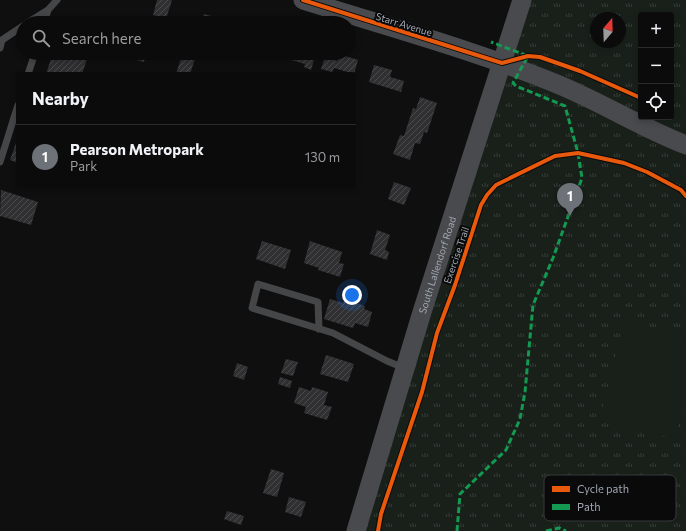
<!DOCTYPE html>
<html lang="en">
<head>
<meta charset="utf-8">
<style>
  body { margin:0; font-family:Commissioner,sans-serif; background:#141415; color:#f1f3f6 }
  .controls { position:absolute; right:12px; top:12px; display:grid; overflow:hidden; border-radius:4px; box-shadow:0 2px 6px #0003 }
  .controls button { width:36px; height:36px; display:grid; place-items:center; padding:0; border:0; border-bottom:1px solid #2b2b2d; background:#0b0b0c; color:#f1f3f6; font:20px sans-serif }
  .compass { position:absolute; left:590px; top:12px; width:36px; height:36px; border-radius:50%; background:#0b0b0c; box-shadow:0 2px 6px #0003; rotate:19deg }
  .you { position:absolute; left:352px; top:295px; width:14px; height:14px; margin:-10px; border:3px solid #fff; border-radius:50%; background:#1a73e8; box-shadow:0 0 0 6px #1a73e833 }
  .badge { display:grid; place-items:center; width:26px; height:26px; border-radius:50%; background:#6d7279; color:#fff; font-size:13px; font-weight:700 }
  .pin { position:absolute; translate:-50% -33px; filter:drop-shadow(0 1px 2px #0008) }
  .pin::after { content:''; position:absolute; top:21px; width:14px; height:12px; background:inherit; clip-path:polygon(0 0,100% 0,50% 100%) }
  .list { margin:0; padding:0; list-style:none }
  h2 { display:flex; justify-content:space-between; align-items:center; height:52px; margin:0; padding:0 16px; font-size:17px }
  h2 small { font-size:13px; font-weight:400; color:#9a9b9d }
  .list li { display:grid; grid-template-columns:26px 1fr auto; gap:12px; align-items:center; box-sizing:border-box; height:64px; padding:0 16px; border-top:1px solid #2b2b2d }
  .list b { display:block; font-size:15px; white-space:nowrap }
  .list p { margin:0; font-size:13px; white-space:nowrap; color:#9a9b9d }
  .list em { font-size:13px; font-style:normal; color:#9a9b9d }
  .icon { flex:none; width:22px; height:22px; fill:none; stroke:currentColor; stroke-width:2; stroke-linecap:round; stroke-linejoin:round }
  .map { position:relative; flex:none; width:686px; height:531px; overflow:hidden }
  .search { position:absolute; background:#0b0b0c; box-shadow:0 2px 6px #0003; left:16px; top:16px; width:340px; height:44px; display:flex; align-items:center; gap:10px; box-sizing:border-box; padding:0 14px; border-radius:22px; color:#9a9b9d; font-size:15px }
  .panel { position:absolute; background:#0b0b0c; box-shadow:0 2px 6px #0003; left:16px; top:72px; width:340px; height:116px; border-radius:4px }
  .map>svg:first-child { display:block }
</style>
</head>
<body>
<div class="map">
<svg width="686" height="531" viewBox="0 0 686 531">
  <defs>
    <pattern id="park-tufts" width="24" height="20" patternUnits="userSpaceOnUse"><rect width="24" height="20" fill="#19201a"/><path d="M3 7l-1-3M5 7V3M7 7l1-3M15 17l-1-3M17 17v-4M19 17l1-3" fill="none" stroke="#373e39"/></pattern>
    <pattern id="building-hatch" width="6" height="6" patternUnits="userSpaceOnUse"><rect width="6" height="6" fill="#303033"/><path d="M-1 1l2-2M0 6l6-6M5 7l2-2" fill="none" stroke="#4b4b4e"/></pattern>
  </defs>
  <rect width="100%" height="100%" fill="#0f0f10"/>
  <path fill="url(#park-tufts)" fill-rule="evenodd" d="M522 0H686V531H356ZM641 15H671V117H641ZM596 18H620V42H596Z"/>
  <path fill="#19201a" d="M624 322 686 337V394L675 439 600 420Z"/>
  <g fill="url(#building-hatch)">
    <path d="M157 0H172L166 19 153 15Z"/>
    <path d="M204 14 222 19 221 23H201Z"/>
    <path d="M53 53H89L82 74H46Z"/>
    <path d="M127 53H147L144 62 126 57Z"/>
    <path d="M282 53H316L311 70 304 67 305 64 281 57Z"/>
    <path d="M339 54 358 60 354 74 334 68 332 72 321 69 325 57 337 61Z"/>
    <path d="M182 55 195 59 190 74H176Z"/>
    <path d="M374 65 392 70 390 77 404 81 401 92 369 82Z"/>
    <path d="M420 97 437 103 427 133 424 132 420 144 415 143 410 160 393 154 400 135 404 136 413 108 416 109Z"/>
    <path d="M18 137V163L10 160Z"/>
    <path d="M394 182 411 188 404 205 388 199Z"/>
    <path d="M1 190 38 202 31 225 0 216Z"/>
    <path d="M377 230 390 235 385 250 389 252 387 260 370 254Z"/>
    <path d="M262 241 291 250 285 269 256 259Z"/>
    <path d="M310 241 342 252 339 263 344 264 340 277 318 270 319 268 304 263Z"/>
    <path d="M330 299 343 303 345 299 365 306 364 309 372 312 368 327 355 323 353 328 324 319Z"/>
    <path d="M326 355 354 364 348 382 320 374Z"/>
    <path d="M286 359 298 362 293 376 281 373Z"/>
    <path d="M237 363 248 367 244 380 233 376Z"/>
    <path d="M280 377 292 381 290 388 278 384Z"/>
    <path d="M299 387 311 391 312 387 328 392 324 405 332 407 327 420 304 413 306 407 294 403Z"/>
    <path d="M271 469 284 473 277 497 263 493Z"/>
    <path d="M289 497 306 502 301 517 285 512Z"/>
    <path d="M227 511 244 516 241 525 224 519Z"/>
  </g>
  <g fill="none" stroke-linecap="round" stroke-linejoin="round">
    <g stroke="#444648" stroke-width="7">
      <path d="M27 23 48 10 57 0"/>
      <path d="M44 23 48 10"/>
      <path d="M0 48 2 40 23 26"/>
      <path d="M28 74 35 53"/>
      <path d="M0 162 18 105"/>
      <path d="M319 329 318 302 258 284 252 308 333 333 387 361 404 368"/>
    </g>
    <g stroke="#484a4d" stroke-width="19">
      <path d="M303 0C388 27 474 50 557 84 601 102 642 128 686 145"/>
      <path id="s1" d="M356 531 422 312 522 0"/>
    </g>
    <g stroke="#139951" stroke-width="3" stroke-dasharray="6 3" stroke-linecap="butt">
      <path d="M457 531 460 494 506 450 520 419 525 392 533 305 553 258 582 178 578 153 565 106 516 86 513 83 528 56 491 42"/>
      <path d="M546 531 559 528 566 531"/>
    </g>
    <g stroke="#0a0a0b" stroke-width="6">
      <g id="cycleway">
        <path d="M303 0 502 63 528 56 540 57 580 71 641 98"/>
        <path d="M378 531 381 514 422 392 437 333 455 285 481 205 487 195 496 185 555 156 578 153 624 163 647 172 681 190 686 196"/>
      </g>
    </g>
    <use href="#cycleway" stroke="#e8590c" stroke-width="4"/>
  </g>
  <g text-anchor="middle" stroke-width="4" stroke-linejoin="round" paint-order="stroke">
    <g font-size="10" fill="#a0a8b2" stroke="#0a0a0b">
      <text transform="translate(404 24) rotate(17)" y="4">Starr Avenue</text>
      <text transform="translate(456 255) rotate(-71)" y="4">Exercise Trail</text>
      <text dy="4" stroke="none"><textPath href="#s1" startOffset="278">South Lallendorf Road</textPath></text>
    </g>
  </g>
  <rect x="544" y="475" width="132" height="46" rx="6" fill="#0a0a0b" stroke="#37393d" stroke-width="1"/>
  <rect x="552" y="486" width="18" height="6" fill="#e8590c"/>
  <rect x="552" y="504" width="18" height="6" fill="#139951"/>
  <g font-size="11" fill="#a0a8b2">
    <text x="577" y="493">Cycle path</text>
    <text x="577" y="511">Path</text>
  </g>
</svg>
<div class="controls">
<button>+</button>
<button>−</button>
<button><svg class="icon" aria-label="locate" viewBox="0 0 24 24"><circle cx="12" cy="12" r="6"/><path d="M12 2v4M12 18v4M2 12h4M18 12h4"/></svg></button>
</div>
<svg class="compass" viewBox="-18 -18 36 36"><path d="M0-13l5 13h-10z" fill="#e53935"/><path d="M0 13l5-13h-10z" fill="#9a9b9d"/></svg>
<div class="you"></div>
<div class="pin badge" style="left:570px;top:216px">1</div>
<div class="search"><svg class="icon" aria-label="search" viewBox="0 0 24 24"><circle cx="10" cy="10" r="6"/><path d="M15 15l6 6"/></svg>Search here</div>
<section class="panel">
<h2>Nearby<small></small></h2>
<ul class="list">
<li><span class="badge">1</span><div><b>Pearson Metropark</b><p>Park</p></div><em>130 m</em></li>
</ul>
</section>
</div>
</body>
</html>
